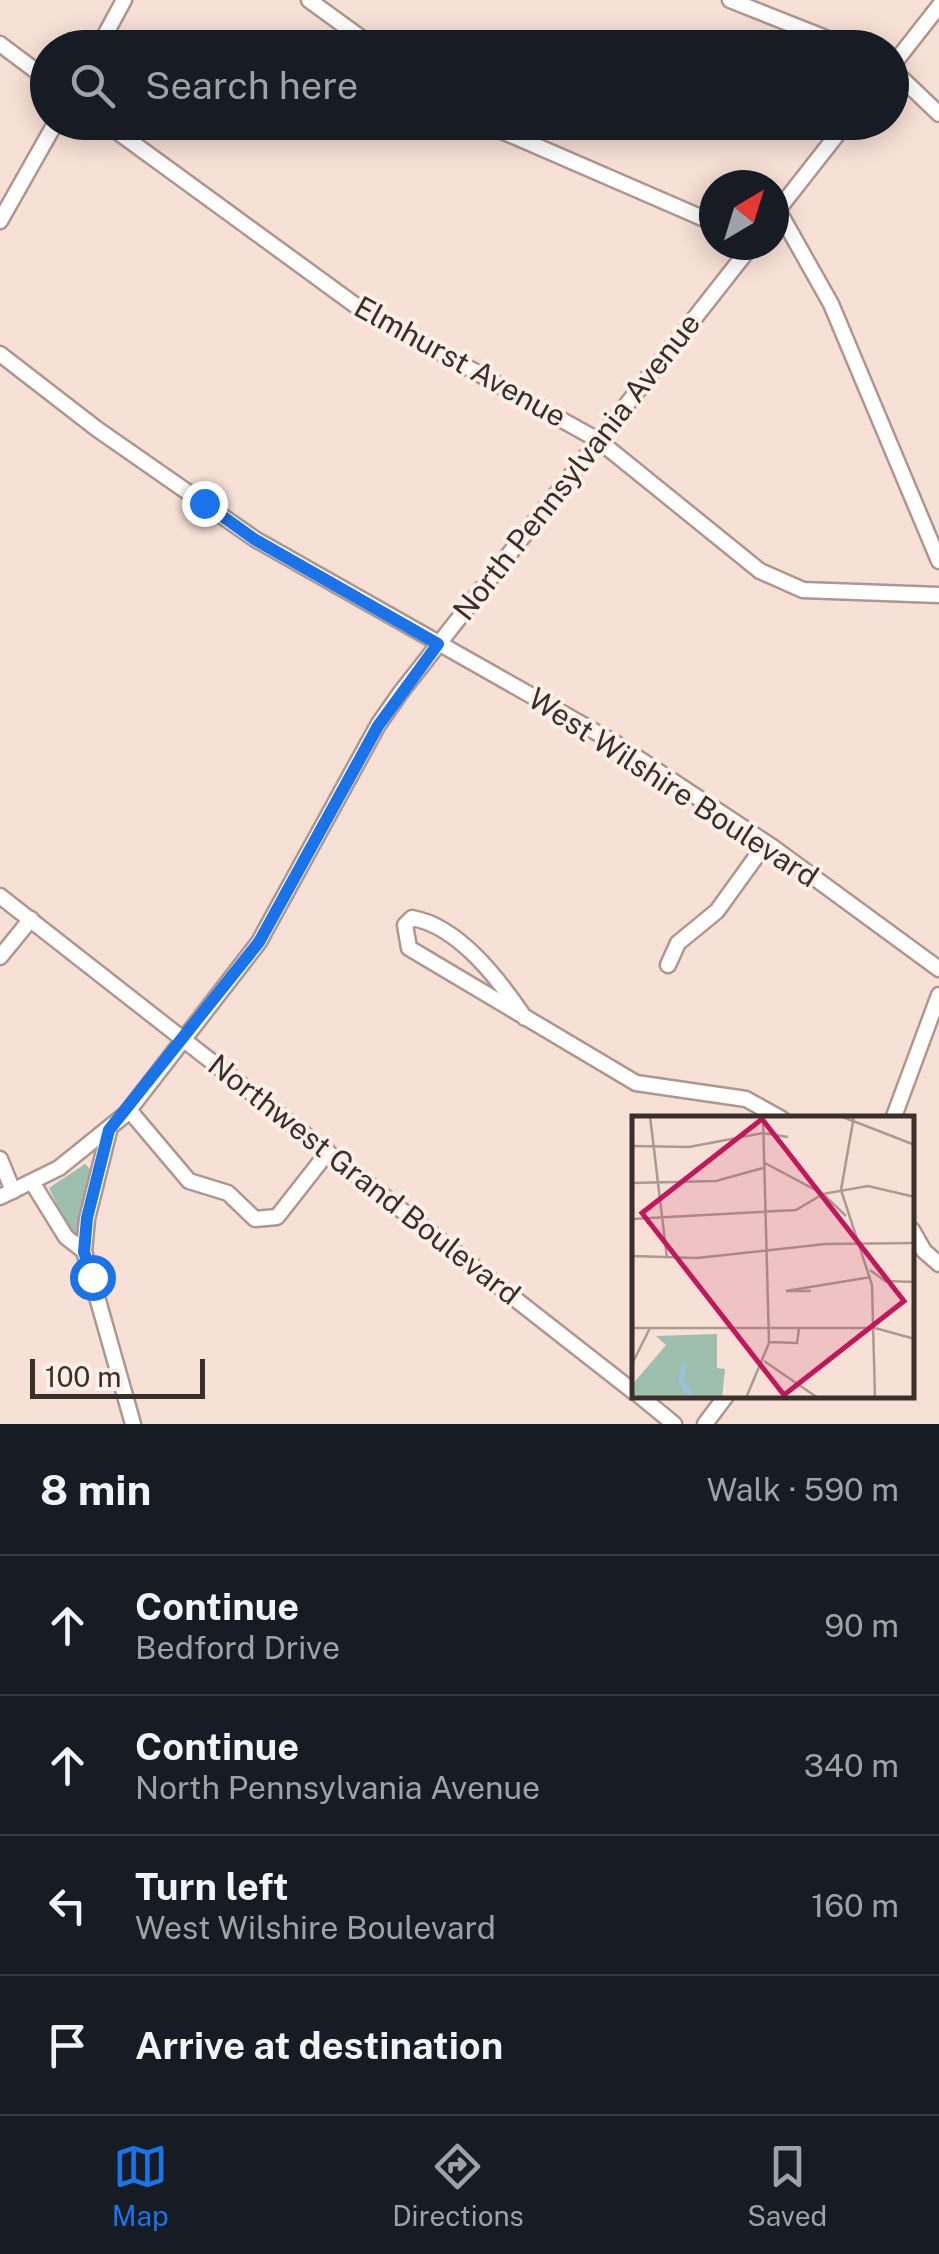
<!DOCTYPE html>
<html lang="en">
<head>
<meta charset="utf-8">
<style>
  body { margin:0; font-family:"Public Sans",sans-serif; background:#242831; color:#f1f3f6 }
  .compass { position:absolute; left:699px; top:170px; width:90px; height:90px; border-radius:50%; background:#171b24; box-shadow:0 5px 25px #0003; rotate:38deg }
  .scale { position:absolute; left:30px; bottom:25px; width:175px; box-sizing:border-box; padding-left:10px; border:5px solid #39302c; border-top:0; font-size:28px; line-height:35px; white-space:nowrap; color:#39302c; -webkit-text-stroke:8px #feefe9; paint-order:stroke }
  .stop { position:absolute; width:30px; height:30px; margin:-22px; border:8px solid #1a73e8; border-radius:50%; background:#fff }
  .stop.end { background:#1a73e8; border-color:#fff; box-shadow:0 2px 10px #0008 }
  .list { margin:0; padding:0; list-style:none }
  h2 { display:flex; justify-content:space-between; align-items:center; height:130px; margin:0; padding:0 40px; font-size:42px }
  h2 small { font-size:32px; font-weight:400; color:#9ea1a6 }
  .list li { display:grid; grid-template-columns:65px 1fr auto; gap:30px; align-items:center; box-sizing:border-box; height:140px; padding:0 40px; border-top:2px solid #363941 }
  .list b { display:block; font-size:38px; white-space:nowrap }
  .list p { margin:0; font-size:32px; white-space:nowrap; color:#9ea1a6 }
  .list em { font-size:32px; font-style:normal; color:#9ea1a6 }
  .icon { flex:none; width:55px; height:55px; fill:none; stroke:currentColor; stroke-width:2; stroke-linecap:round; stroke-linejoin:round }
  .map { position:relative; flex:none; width:939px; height:1424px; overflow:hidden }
  .search { position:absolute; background:#171b24; box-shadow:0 5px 25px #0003; left:30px; right:30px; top:30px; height:110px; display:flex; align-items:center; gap:25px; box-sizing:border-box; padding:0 35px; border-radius:55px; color:#9ea1a6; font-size:38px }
  .sheet { height:690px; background:#171b24 }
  nav { display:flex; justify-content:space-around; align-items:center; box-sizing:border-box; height:140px; border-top:2px solid #363941; background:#171b24; font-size:28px; color:#9ea1a6 }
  nav a { display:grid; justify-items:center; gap:5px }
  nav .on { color:#1a73e8 }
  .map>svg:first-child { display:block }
</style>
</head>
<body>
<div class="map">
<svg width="939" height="1424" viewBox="0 0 939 1424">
  <rect width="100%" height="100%" fill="#f7e0d6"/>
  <path fill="#9ebeae" d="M85 1164 91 1170 77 1235 70 1231 49 1188Z"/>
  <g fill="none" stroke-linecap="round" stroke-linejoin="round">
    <g stroke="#ad978e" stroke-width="19">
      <g id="minor">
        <path d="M309 0 375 48"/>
        <path d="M730 0 851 48"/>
        <path d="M0 44 48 80"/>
        <path d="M98 48 124 0"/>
        <path d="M892 66 939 6"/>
        <path d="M892 69 939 114"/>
        <path d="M104 122 355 305 598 440 760 571 803 590 939 595"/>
        <path d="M481 122 714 223"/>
        <path d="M778 210 831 304 939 561"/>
        <path d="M774 215 847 122"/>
        <path d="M0 221 56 122"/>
        <path d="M0 354 97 429 255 539 615 743 771 846 939 969"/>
        <path d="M0 896 634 1392"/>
        <path d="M0 957 31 919"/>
        <path d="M668 965 678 943 717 911 766 843"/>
        <path d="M525 1018C500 981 459 926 412 918L405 925 409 948 636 1083 746 1099 782 1119"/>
        <path d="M129 1110 189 1181 228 1193 255 1219 277 1217 328 1152"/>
        <path d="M893 1119 939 995"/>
        <path d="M109 1131 87 1219 84 1251 133 1424"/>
        <path d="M0 1159 13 1191"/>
        <path d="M32 1182 66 1237 84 1251"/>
        <path d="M0 1197 59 1168 126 1114 259 942 378 725 401 692 752 245"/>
        <path d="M912 1230 924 1251 939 1264"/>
        <path d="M640 1396 674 1424"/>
        <path d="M705 1424 726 1396"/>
      </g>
    </g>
    <use href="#minor" stroke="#fff" stroke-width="14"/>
  </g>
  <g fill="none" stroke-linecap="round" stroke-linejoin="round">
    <path stroke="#1a73e8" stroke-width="12" d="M92 1277 84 1252 87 1218 109 1130 259 942 378 726 438 644 254 539 204 503"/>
  </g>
  <g text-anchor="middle" stroke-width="8" stroke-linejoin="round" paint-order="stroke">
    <g font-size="30" fill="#39302c" stroke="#feefe9">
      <text transform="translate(460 362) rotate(29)" y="10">Elmhurst Avenue</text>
      <text transform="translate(577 467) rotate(-52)" y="10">North Pennsylvania Avenue</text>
      <text transform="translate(673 788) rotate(33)" y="10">West Wilshire Boulevard</text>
      <text transform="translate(364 1180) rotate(38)" y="10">Northwest Grand Boulevard</text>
    </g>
  </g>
  <g transform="translate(632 1116)">
    <rect width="282" height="282" fill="#f7e0d6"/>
    <path d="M85 218V252L93 253 90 282H0V269L34 229 24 220Z" fill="#9ebeae"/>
    <path fill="none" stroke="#9cc1da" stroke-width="5" d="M53 248 49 264 59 282"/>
    <path fill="none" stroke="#ab9a92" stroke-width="2.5" d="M18 0 35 142M208 0 283 29M222 0 209 74 240 169 243 282M0 30 57 31 131 17 156 21M131 46 191 78 236 70 283 81M0 67 84 65 131 52M0 103 164 94 191 78 214 100M0 140 65 142 193 128 283 127M238 154 253 165 283 166M179 175H154L239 161M0 212H243L283 223M137 226 165 227 167 212M132 245 186 282M0 248 18 212M114 282 137 227 131 0"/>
    <path fill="#c2185b" fill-opacity="0.15" stroke="#c2185b" stroke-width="5" d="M130 3 272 185 152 279 10 97Z"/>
    <rect width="282" height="282" fill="none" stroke="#39302c" stroke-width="5"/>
  </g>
</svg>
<svg class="compass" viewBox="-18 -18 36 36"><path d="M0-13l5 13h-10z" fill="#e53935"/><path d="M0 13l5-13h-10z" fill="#9ea1a6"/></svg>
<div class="scale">100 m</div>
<div class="stop" style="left:92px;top:1277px"></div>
<div class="stop end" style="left:204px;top:503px"></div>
<div class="search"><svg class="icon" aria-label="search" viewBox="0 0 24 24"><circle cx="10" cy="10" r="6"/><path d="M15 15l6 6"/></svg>Search here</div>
</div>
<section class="sheet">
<h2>8 min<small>Walk · 590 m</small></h2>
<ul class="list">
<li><svg class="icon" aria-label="ahead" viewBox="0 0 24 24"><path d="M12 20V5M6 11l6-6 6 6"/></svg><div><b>Continue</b><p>Bedford Drive</p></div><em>90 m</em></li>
<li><svg class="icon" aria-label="ahead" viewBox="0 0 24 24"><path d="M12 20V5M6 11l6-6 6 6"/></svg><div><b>Continue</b><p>North Pennsylvania Avenue</p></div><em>340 m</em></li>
<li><svg class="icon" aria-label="left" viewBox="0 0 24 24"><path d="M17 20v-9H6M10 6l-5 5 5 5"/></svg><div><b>Turn left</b><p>West Wilshire Boulevard</p></div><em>160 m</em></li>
<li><svg class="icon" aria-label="arrive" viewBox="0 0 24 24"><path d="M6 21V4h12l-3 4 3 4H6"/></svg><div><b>Arrive at destination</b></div></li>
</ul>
</section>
<nav>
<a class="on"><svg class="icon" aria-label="map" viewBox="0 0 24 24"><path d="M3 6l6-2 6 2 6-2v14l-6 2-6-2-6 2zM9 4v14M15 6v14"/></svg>Map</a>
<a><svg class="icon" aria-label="directions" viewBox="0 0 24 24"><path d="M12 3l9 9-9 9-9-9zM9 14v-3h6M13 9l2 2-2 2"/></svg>Directions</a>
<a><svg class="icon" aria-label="saved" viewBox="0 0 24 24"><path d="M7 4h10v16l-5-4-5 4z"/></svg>Saved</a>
</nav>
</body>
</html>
